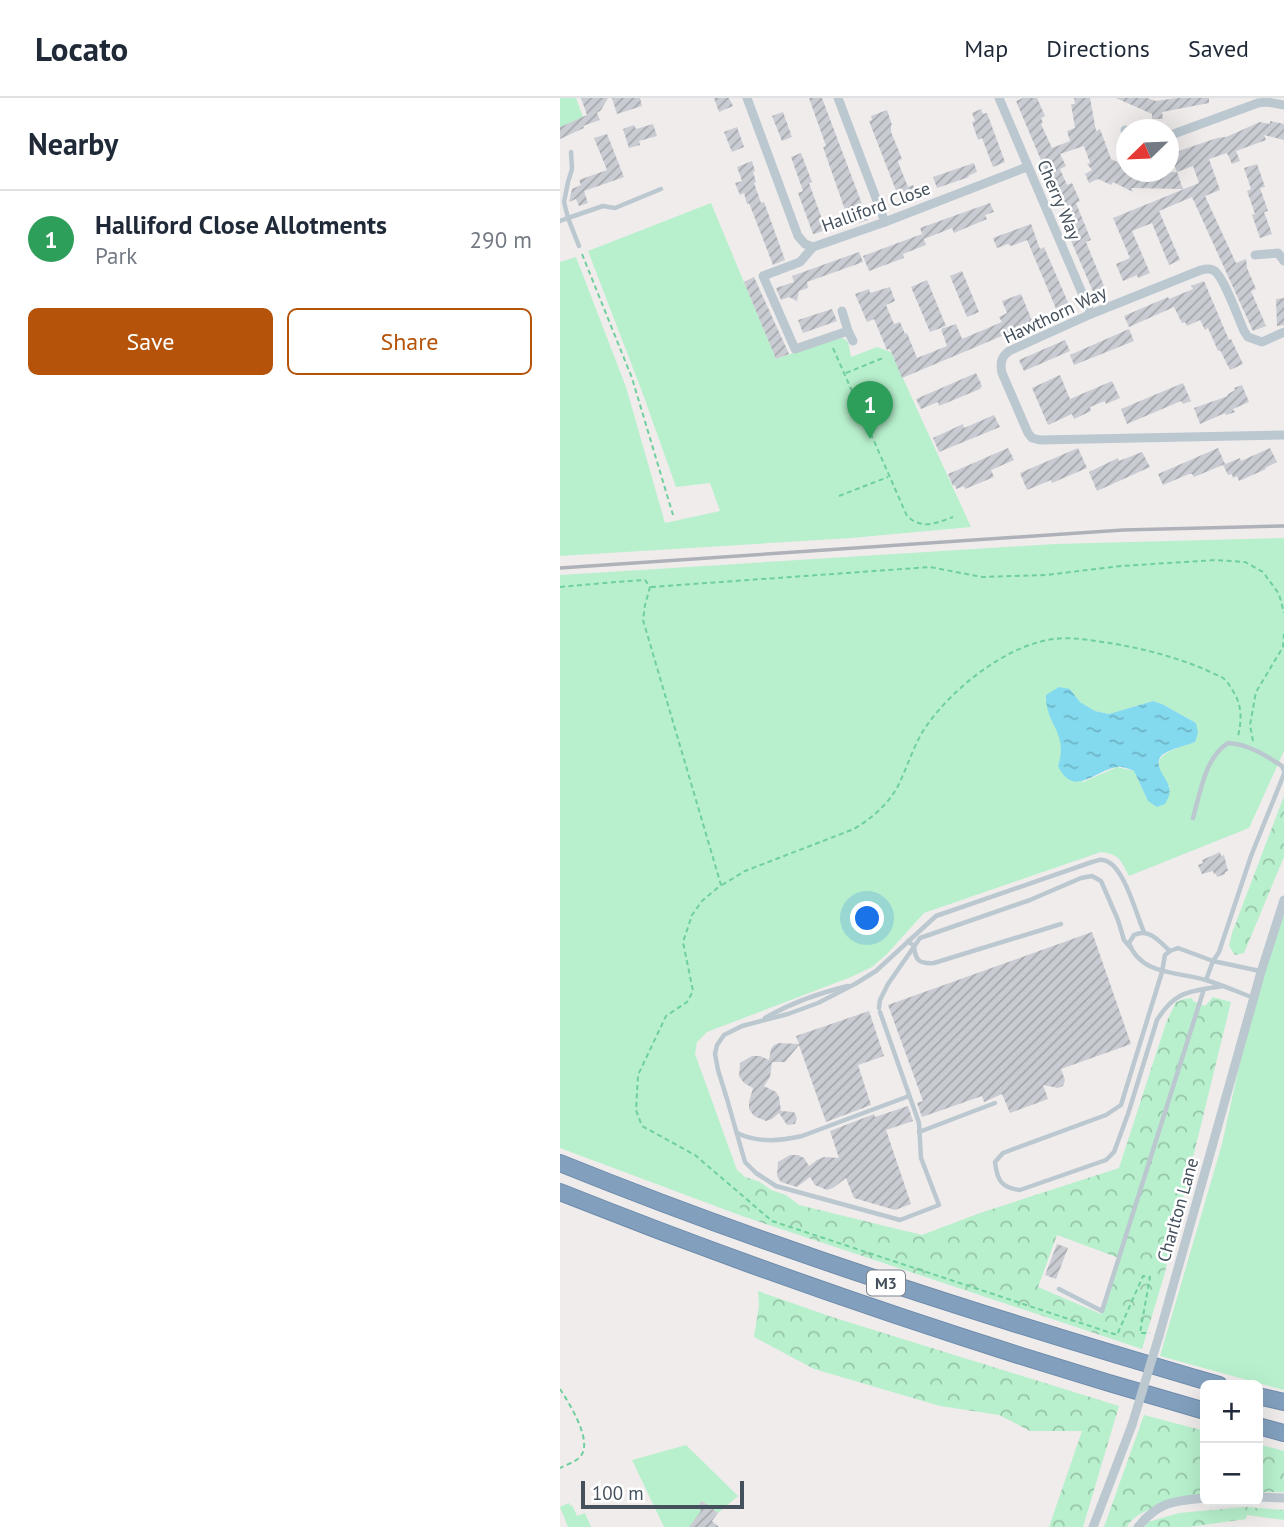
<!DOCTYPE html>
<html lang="en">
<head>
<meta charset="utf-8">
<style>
  body { margin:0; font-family:"PT Sans",sans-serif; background:#f6f6f7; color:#1f2937 }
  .controls { position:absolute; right:21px; bottom:21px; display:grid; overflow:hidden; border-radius:10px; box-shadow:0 7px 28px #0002 }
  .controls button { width:63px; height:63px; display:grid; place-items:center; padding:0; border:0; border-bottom:2px solid #e0e1e3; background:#fff; color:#1f2937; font:35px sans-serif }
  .compass { position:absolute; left:556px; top:21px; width:63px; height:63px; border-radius:50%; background:#fff; box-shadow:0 7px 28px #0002; rotate:247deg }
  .scale { position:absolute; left:21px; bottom:18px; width:163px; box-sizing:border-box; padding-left:7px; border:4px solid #44505b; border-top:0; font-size:19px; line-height:24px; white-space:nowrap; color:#44505b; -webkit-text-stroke:5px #fff; paint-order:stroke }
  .you { position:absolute; left:308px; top:821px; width:24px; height:24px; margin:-18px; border:5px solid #fff; border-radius:50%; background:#1a73e8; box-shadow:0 0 0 10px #1a73e833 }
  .badge { display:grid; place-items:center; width:46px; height:46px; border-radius:50%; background:#b45309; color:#fff; font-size:23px; font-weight:700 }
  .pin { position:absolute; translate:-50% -58px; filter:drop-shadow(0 2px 4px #0008) }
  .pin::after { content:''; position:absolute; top:37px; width:24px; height:21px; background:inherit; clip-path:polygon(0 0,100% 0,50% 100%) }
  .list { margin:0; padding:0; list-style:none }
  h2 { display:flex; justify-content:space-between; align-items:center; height:91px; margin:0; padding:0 28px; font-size:30px }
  h2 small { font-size:23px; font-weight:400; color:#747a83 }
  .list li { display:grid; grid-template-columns:46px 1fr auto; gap:21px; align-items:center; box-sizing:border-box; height:98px; padding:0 28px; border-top:2px solid #e0e1e3 }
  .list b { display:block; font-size:26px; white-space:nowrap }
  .list p { margin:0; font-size:23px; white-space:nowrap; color:#747a83 }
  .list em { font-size:23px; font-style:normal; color:#747a83 }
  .actions { display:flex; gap:14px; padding:21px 28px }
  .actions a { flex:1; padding:16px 0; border:2px solid #b45309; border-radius:10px; text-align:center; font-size:24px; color:#b45309 }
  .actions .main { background:#b45309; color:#fff }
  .map { position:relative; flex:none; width:724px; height:1429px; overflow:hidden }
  header { display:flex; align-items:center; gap:42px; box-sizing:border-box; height:98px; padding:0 35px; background:#fff; border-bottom:2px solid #e0e1e3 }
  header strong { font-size:33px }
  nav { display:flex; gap:38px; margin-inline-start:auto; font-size:24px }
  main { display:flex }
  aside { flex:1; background:#fff }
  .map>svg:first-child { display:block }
</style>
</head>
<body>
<header>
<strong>Locato</strong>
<nav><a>Map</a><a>Directions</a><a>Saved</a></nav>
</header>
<main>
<aside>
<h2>Nearby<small></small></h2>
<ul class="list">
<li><span class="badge" style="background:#2e9e5b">1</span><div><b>Halliford Close Allotments</b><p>Park</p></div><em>290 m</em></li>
</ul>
<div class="actions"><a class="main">Save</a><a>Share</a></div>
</aside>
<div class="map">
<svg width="724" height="1429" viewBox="0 0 724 1429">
  <defs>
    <pattern id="forest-crowns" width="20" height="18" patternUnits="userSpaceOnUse" patternTransform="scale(1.75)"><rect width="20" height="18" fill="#b8f0cd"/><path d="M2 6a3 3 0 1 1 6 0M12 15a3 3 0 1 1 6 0" fill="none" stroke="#97c5a9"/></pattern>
    <pattern id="water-ripples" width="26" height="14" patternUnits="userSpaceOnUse" patternTransform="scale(1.75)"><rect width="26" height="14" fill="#83daef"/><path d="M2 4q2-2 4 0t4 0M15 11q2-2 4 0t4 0" fill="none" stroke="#6db3c5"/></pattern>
    <pattern id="building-hatch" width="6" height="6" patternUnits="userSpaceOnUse" patternTransform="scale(1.75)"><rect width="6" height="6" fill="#c9ccd2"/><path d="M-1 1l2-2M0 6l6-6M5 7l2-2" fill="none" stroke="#a5a8ad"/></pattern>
  </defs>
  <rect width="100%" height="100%" fill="#f0ecec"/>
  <g fill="#b8f0cd" fill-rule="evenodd">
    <path d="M0 0H16L23 19 0 29Z"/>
    <path d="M151 105 216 261 274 241 283 240 288 244 291 259 317 249 331 254 411 429 291 440 0 458V164L16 159 66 289 105 425 160 413 150 385 116 389 84 299 28 153Z"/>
    <path d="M724 440V653L689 730 569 778C561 763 560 756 541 754L364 815 327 856 312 869 291 879 147 934 137 944 135 956 177 1072 185 1079 178 1102 182 1118 0 1050V477L495 446ZM510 591 520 604 535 613 549 616 593 603 602 606 636 625 635 644C625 648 596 654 599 668 600 675 606 683 610 689L588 703 574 673 557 669 523 684 498 668 502 656 501 642Z"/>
    <path d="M724 802V1292L600 1258 662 1046 694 900Z"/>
    <path d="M126 1347 178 1398 158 1415 142 1403 137 1409 144 1415 129 1429H104L72 1362Z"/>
    <path d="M9 1405 10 1408 12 1407 17 1418 25 1415 31 1429H8L0 1409Z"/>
  </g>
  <g fill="url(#forest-crowns)" fill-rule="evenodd">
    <path d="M724 698V759L684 855 675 857 669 848 672 835Z"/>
    <path d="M653 899 671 904 604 1178 582 1251 182 1118 178 1102 185 1079 200 1084 211 1092 226 1097 239 1107 362 1137 420 1115 559 1070 606 925 616 904 624 901 632 900 633 903 645 908ZM497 1137 559 1160 541 1216 478 1189Z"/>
    <path d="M198 1193 272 1219 559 1308 523 1429H489L522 1333H470L439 1317 380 1308 254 1271 194 1239 199 1208Z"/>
    <path d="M584 1317 645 1333V1401C622 1405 579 1406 567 1429H544Z"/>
    <path d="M698 1346 724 1353V1394H698Z"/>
    <path d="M685 1409 724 1412V1422L687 1417 686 1421 629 1429H585L588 1424 619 1415Z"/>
  </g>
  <path fill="url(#water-ripples)" d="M499 589 510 591 520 604 535 613 549 616 593 603 602 606 636 625 638 635 635 644C625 648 610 651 602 657 592 668 607 679 609 689 611 695 608 701 605 706L597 709 588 703 574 673C569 671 562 668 557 669 535 672 514 701 498 668 509 634 485 627 486 597Z"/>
  <g fill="url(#building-hatch)">
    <path d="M21 0H48L41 12 37 15 40 22 23 28 24 30 0 41V29L27 17Z"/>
    <path d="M52 0H80L82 8 57 16Z"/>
    <path d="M154 0H169L173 8 159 14Z"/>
    <path d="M249 0H262L308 122 299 125 297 120 293 121 289 111 285 112 263 49 266 48Z"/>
    <path d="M463 0H477L485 18 481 20 483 25 481 26 492 50 510 43 507 33 515 30 511 6H515L514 0H530L536 33 540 31 551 61 566 68V74H617L610 56 657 40 666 39 700 24 710 26V23L724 26V42L704 37 706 42 676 53 680 63 672 66 667 55 649 61 660 92 645 98 676 165 686 161 687 170 696 191 691 193 706 228 693 233 632 99 599 113 620 162 609 167 592 125 572 133 590 175 578 180 577 177 563 183 556 166 570 160 553 120 639 85 633 68 617 74 623 91 571 90 573 94 553 84 551 87 538 81 529 85 525 76 532 72 527 66 530 65 524 48 500 56 506 68 500 71 507 87 512 85 520 103 516 105 531 142 526 144 546 193 535 198 509 138 513 137 507 118 494 93 456 3Z"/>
    <path d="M556 0H587L596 3 617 0H649V5L602 14 603 21H592V16Z"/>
    <path d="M421 11 423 16 427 15 445 64 433 69 422 40 418 42 412 24 415 23 412 15Z"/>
    <path d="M327 12 332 27H331V34L342 61 338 63 340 69 348 89 353 87 357 97 353 98 355 103 346 107 344 102 340 103 309 23 312 22 311 18Z"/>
    <path d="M223 14 232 39 222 43 212 18Z"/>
    <path d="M93 26 97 38 79 43 80 47 69 50 63 31 74 27 76 31Z"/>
    <path d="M177 29 184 49 172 54 164 34Z"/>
    <path d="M47 36 64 79 24 93 28 105 19 108 16 101 9 104 12 91 21 87 19 82 47 72 34 40Z"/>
    <path d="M241 55 252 84 249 85 266 132 254 136H253L238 95 243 93 231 59Z"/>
    <path d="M192 63 195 73 193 74 196 84 194 85 201 105 204 104 225 162 213 167 189 105 187 106 184 95 180 97 175 85 182 83 177 69Z"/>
    <path d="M414 65 417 74 408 78 409 79 377 90 373 79Z"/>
    <path d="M697 66 705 89 700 90 708 113 704 114 712 136 700 140 692 117 695 116 687 93 691 91 684 70Z"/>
    <path d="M430 105 434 114 425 117 427 121 394 135 392 130 364 141 360 130Z"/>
    <path d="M471 126 480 151 484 149 510 209 506 211 508 216 500 220 467 142 451 148 448 146 437 150 433 140Z"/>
    <path d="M362 136 366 147 343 156 344 160 309 173 303 158Z"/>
    <path d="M299 154 303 164 247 184 248 190 239 193 237 203 229 199 221 202 216 190 234 184 232 178Z"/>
    <path d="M402 173 419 214 407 219 390 178Z"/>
    <path d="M194 179 229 256 216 261 184 184Z"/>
    <path d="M367 182 386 228 370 234 351 189Z"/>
    <path d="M644 183 669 242 671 241 683 266 670 272 660 252 658 253 648 230 645 232 640 222 627 228 625 224 622 225 614 209 569 229 564 218 608 199 609 201 633 191 631 188Z"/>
    <path d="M330 189 335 203 326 207 334 226 340 224 345 236 347 235 357 260 387 248 381 231 396 226 402 241 442 224 439 219 447 215 442 203 461 196 473 225 342 280 330 251 327 252 314 221 307 224 295 196 309 191 310 195Z"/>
    <path d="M724 200V227L717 228 716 201Z"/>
    <path d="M272 211 277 223 243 235 238 222Z"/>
    <path d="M569 231 574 243 514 267 510 257Z"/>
    <path d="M505 242 510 253 464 273 459 262Z"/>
    <path d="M416 275 422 288 420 291 379 308 378 304 361 311 356 301Z"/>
    <path d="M500 277 510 301 552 283 560 300 546 306 545 303 530 309 531 313 514 321 512 316 488 327 472 290Z"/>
    <path d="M623 285 631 303 623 306 621 303 567 326 561 311Z"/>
    <path d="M682 287 689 304 673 311 675 314 666 317 665 315 640 326 634 310 668 298 667 297 675 292 674 290Z"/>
    <path d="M434 317 440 329 379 354 373 340 403 326 404 330Z"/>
    <path d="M448 350 454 362 431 372 434 379 405 391 404 388 396 391 395 387 393 388 388 376Z"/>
    <path d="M518 350 527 370 492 385 491 382 467 392 460 375Z"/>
    <path d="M658 350 665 366 634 379 632 376H629L603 387 598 376Z"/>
    <path d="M710 350 717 364 705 370 706 371 679 383 677 378 673 380 672 376 668 377 663 367 680 360 681 363Z"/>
    <path d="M582 354 590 369 537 393 529 374 558 360 559 363Z"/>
    <path d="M660 754 661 758 664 757 668 773 665 774V776L657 779 656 776H654L653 773 642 776 638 767 643 765 642 762Z"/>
    <path d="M532 834 571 946 501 971 505 982 503 988 498 990 483 987 488 1001 450 1015 442 996 424 1004 422 998 362 1019 357 1005 363 1003 328 907Z"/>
    <path d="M309 913 324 958 298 967 311 1007 266 1024 239 947 225 964H212L210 979 204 988 216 994 219 999 221 1013 234 1014 237 1020 235 1026 227 1027 219 1015 212 1021 206 1023 194 1018 189 1011V1004L193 990 184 985 179 978 180 965 192 958H200L209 962 211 951 214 947 219 945 239 946 236 938Z"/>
    <path d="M348 1008 353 1023 326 1032 351 1106 335 1112 294 1100 286 1080 273 1090 267 1092 255 1087 250 1079 237 1089 221 1084 217 1078 218 1064 230 1057H238L244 1060 249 1068 257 1062 264 1059 279 1060 270 1033 314 1016 315 1019Z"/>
    <path d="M497 1146 508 1150 496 1181 485 1177Z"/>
    <path d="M142 1403 158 1415 152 1423 159 1429H129L141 1413 137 1409Z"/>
  </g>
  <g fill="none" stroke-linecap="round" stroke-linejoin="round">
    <g stroke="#6d8baa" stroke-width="18">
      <g id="highway">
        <path d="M0 1065C215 1152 436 1222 659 1287"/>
        <path d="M0 1094C211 1178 427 1251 645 1313"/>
        <path d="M698 1298 724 1304"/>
        <path d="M698 1328 724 1335"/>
      </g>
    </g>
    <g stroke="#6fcf9e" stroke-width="2" stroke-dasharray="5 3.5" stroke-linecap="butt">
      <path d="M22 156 72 280 113 417"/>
      <path d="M273 250 347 418C362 432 376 425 393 419"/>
      <path d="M286 275 323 260"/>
      <path d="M279 398 328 379"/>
      <path d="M0 489 55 484 85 482 90 489 85 507 83 522 161 787 142 803 132 817 123 844 133 893 127 904 106 918 78 977 76 1012 82 1028 135 1057 212 1123 557 1237 583 1178 590 1179 580 1235H590"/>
      <path d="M91 489 370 469 422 479 486 477 561 468 656 462 685 464 703 474 719 496 724 515"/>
      <path d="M693 643 690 627 696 594 723 549 724 535"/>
      <path d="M162 787 185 773 294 731C312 720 329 706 339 686 347 669 353 650 363 633 389 593 445 547 494 541 508 539 522 541 536 543 573 548 610 557 644 571 650 574 658 577 663 580 667 583 670 588 673 593 682 607 682 622 678 638"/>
      <path d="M0 1291C9 1305 34 1344 20 1359 15 1364 6 1367 0 1370"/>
    </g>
    <g stroke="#bcc8d0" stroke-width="4.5">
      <path d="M11 54 12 71 8 84 4 104 8 120 43 108 55 110 101 91"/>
      <path d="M0 123 8 120 19 148"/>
      <path d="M633 720C640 696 645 659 668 645 688 646 705 657 722 668L724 673"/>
      <path d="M348 843 354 848C355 863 360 866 374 865L501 826"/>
      <path d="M610 853 605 857 602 874 561 1007 546 1017 443 1055 435 1064C437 1083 442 1090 460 1092L546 1062 554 1054 568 1016 597 922C616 892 629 894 662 888"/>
      <path d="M646 882 653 863 659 854 691 758 724 676"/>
      <path d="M694 900C678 894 662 887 646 882 619 874 580 877 569 845L574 837C589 830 599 843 610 853L618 850 653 863 700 873"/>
      <path d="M319 910 320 902 328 886 360 840 470 802 521 780 532 778 541 783 558 822 564 842 570 849"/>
      <path d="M320 914 359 1025 361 1060 379 1107 340 1122 216 1088 196 1075 185 1064 167 1001 158 972 155 956 157 947 164 937 182 928 228 916 258 905 295 886 316 873 376 818 532 764C536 763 540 761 543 762 564 765 576 817 584 834"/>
      <path d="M205 920C231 905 259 895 288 888"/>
      <path d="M359 1034 435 1005"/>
      <path d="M177 1035C198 1045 220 1043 242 1038L349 998"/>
      <path d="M499 1191 542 1213 644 891"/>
    </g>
    <g stroke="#bcc8d0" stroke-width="9">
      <path d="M187 0 238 138 245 146 253 149 325 124 467 69"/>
      <path d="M278 0 325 124"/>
      <path d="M439 0 531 216"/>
      <path d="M565 32 566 36"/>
      <path d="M608 38 698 5 707 4 724 7"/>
      <path d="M253 149 240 164 203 178 235 251 288 233 282 213"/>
      <path d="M695 157 718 155 724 163"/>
      <path d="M288 233 293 243"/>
      <path d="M724 234 702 244 688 239 684 233C679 222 663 176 653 172 649 170 645 171 641 172L531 216 449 253C441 259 440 265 442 275L468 335 472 340 480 342 724 337"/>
      <path d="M599 1238 701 874 724 802"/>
      <path d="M698 1399 724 1400"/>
      <path d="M533 1429 572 1327"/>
      <path d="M578 1429C599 1403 615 1403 645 1400"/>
    </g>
    <use href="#highway" stroke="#82a0be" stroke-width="16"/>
    <path stroke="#aeb2b8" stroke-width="3.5" d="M0 470 563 432 724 428"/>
    <path stroke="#bcc8d0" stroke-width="9" d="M572 1327 599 1238"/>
  </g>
  <g text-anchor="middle" stroke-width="5" stroke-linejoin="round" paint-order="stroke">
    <rect fill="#fff" stroke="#7c848c" stroke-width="2" x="307" y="1172.5" width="38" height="25" rx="5"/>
    <g font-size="16" font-weight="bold" fill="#44505b">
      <text x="326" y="1191">M3</text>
    </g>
    <g font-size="18" fill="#44505b" stroke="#fff">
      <text transform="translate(499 102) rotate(67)" y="6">Cherry Way</text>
      <text transform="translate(316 109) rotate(-20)" y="6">Halliford Close</text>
      <text transform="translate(495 217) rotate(-25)" y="6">Hawthorn Way</text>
      <text transform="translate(618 1112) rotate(-74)" y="6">Charlton Lane</text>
    </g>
  </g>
</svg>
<div class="controls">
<button>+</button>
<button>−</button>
</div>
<svg class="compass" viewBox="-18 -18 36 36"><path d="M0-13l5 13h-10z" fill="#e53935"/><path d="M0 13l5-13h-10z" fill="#747a83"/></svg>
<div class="scale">100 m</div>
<div class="you"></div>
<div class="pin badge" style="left:310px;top:341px;background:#2e9e5b">1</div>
</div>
</main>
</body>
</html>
